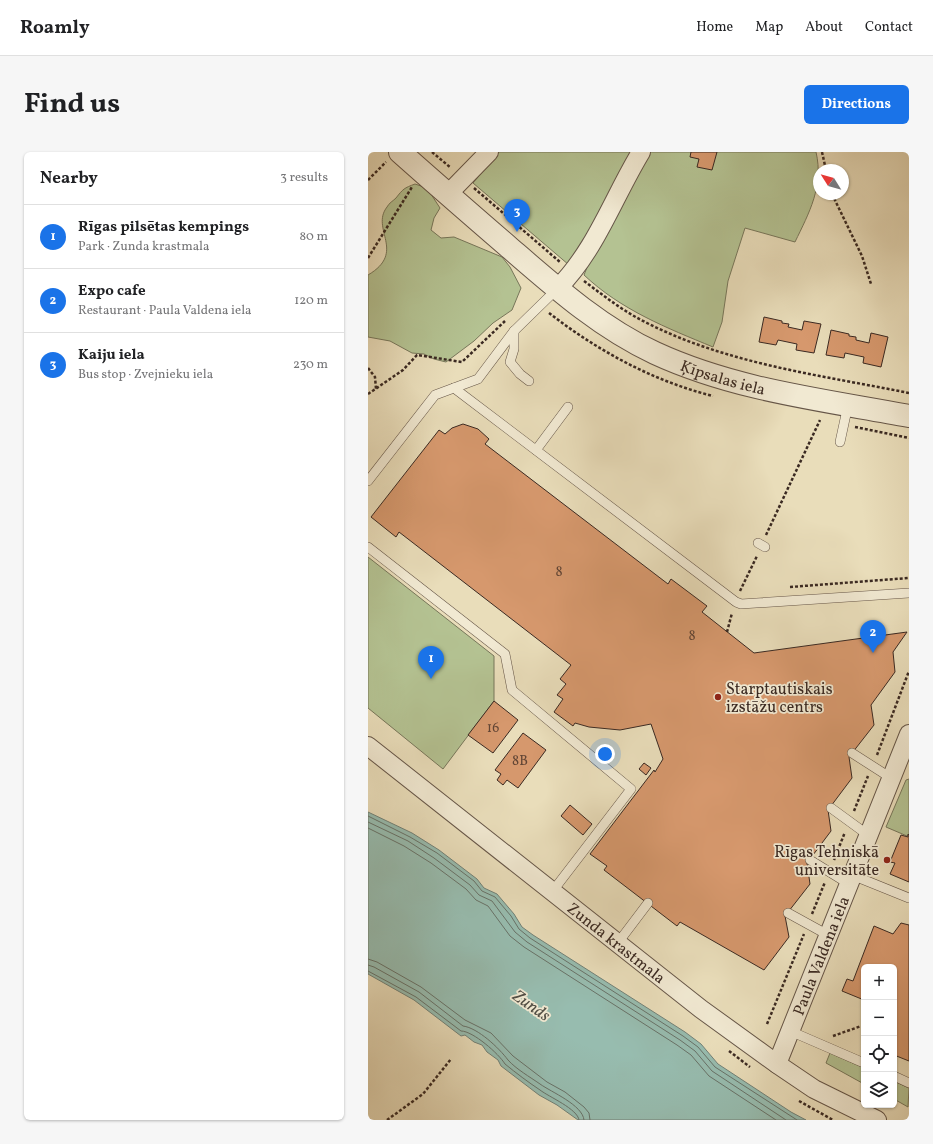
<!DOCTYPE html>
<html lang="en">
<head>
<meta charset="utf-8">
<style>
  body { margin:0; font-family:Vollkorn,serif; background:#f6f6f6; color:#202124 }
  .controls { position:absolute; right:12px; bottom:12px; display:grid; overflow:hidden; border-radius:6px; box-shadow:0 1px 3px #0004 }
  .controls button { width:36px; height:36px; display:grid; place-items:center; padding:0; border:0; border-bottom:1px solid #e0e0e0; background:#fff; color:#202124; font:20px sans-serif }
  .compass { position:absolute; left:445px; top:12px; width:36px; height:36px; border-radius:50%; background:#fff; box-shadow:0 1px 3px #0004; rotate:307deg }
  .you { position:absolute; left:237px; top:602px; width:14px; height:14px; margin:-10px; border:3px solid #fff; border-radius:50%; background:#1a73e8; box-shadow:0 0 0 6px #1a73e833 }
  .badge { display:grid; place-items:center; width:26px; height:26px; border-radius:50%; background:#1a73e8; color:#fff; font-size:13px; font-weight:700 }
  .pin { position:absolute; translate:-50% -33px; filter:drop-shadow(0 1px 2px #0008) }
  .pin::after { content:''; position:absolute; top:21px; width:14px; height:12px; background:inherit; clip-path:polygon(0 0,100% 0,50% 100%) }
  .list { margin:0; padding:0; list-style:none }
  h2 { display:flex; justify-content:space-between; align-items:center; height:52px; margin:0; padding:0 16px; font-size:17px }
  h2 small { font-size:13px; font-weight:400; color:#757577 }
  .list li { display:grid; grid-template-columns:26px 1fr auto; gap:12px; align-items:center; box-sizing:border-box; height:64px; padding:0 16px; border-top:1px solid #e0e0e0 }
  .list b { display:block; font-size:15px; white-space:nowrap }
  .list p { margin:0; font-size:13px; white-space:nowrap; color:#757577 }
  .list em { font-size:13px; font-style:normal; color:#757577 }
  .icon { flex:none; width:22px; height:22px; fill:none; stroke:currentColor; stroke-width:2; stroke-linecap:round; stroke-linejoin:round }
  .map { position:relative; flex:none; width:541px; height:968px; overflow:hidden; border-radius:6px }
  header { display:flex; align-items:center; gap:24px; box-sizing:border-box; height:56px; padding:0 20px; background:#fff; border-bottom:1px solid #e0e0e0 }
  header strong { font-size:19px }
  nav { display:flex; gap:22px; margin-inline-start:auto; font-size:14px }
  .intro { display:flex; align-items:center; justify-content:space-between; box-sizing:border-box; height:96px; padding:0 24px }
  h1 { margin:0; font-size:28px }
  .button { padding:10px 18px; border-radius:6px; background:#1a73e8; color:#fff; font-size:14px; font-weight:700 }
  main { display:flex; gap:24px; padding:0 24px }
  aside { flex:1; background:#fff; border-radius:6px; box-shadow:0 1px 3px #0004 }
  .map>svg:first-child { display:block }
</style>
</head>
<body>
<header>
<strong>Roamly</strong>
<nav><a>Home</a><a>Map</a><a>About</a><a>Contact</a></nav>
</header>
<div class="intro"><h1>Find us</h1><a class="button">Directions</a></div>
<main>
<aside>
<h2>Nearby<small>3 results</small></h2>
<ul class="list">
<li><span class="badge">1</span><div><b>Rīgas pilsētas kempings</b><p>Park · Zunda krastmala</p></div><em>80 m</em></li>
<li><span class="badge">2</span><div><b>Expo cafe</b><p>Restaurant · Paula Valdena iela</p></div><em>120 m</em></li>
<li><span class="badge">3</span><div><b>Kaiju iela</b><p>Bus stop · Zvejnieku iela</p></div><em>230 m</em></li>
</ul>
</aside>
<div class="map">
<svg width="541" height="968" viewBox="0 0 541 968">
  <rect width="100%" height="100%" fill="#e9ddba"/>
  <filter id="stains"><feTurbulence type="fractalNoise" baseFrequency=".005" numOctaves="4"/><feColorMatrix values="0 0 0 0 .2 0 0 0 0 .09 0 0 0 0 .02 0 0 0 .5 -.17"/></filter>
  <radialGradient id="worn" r=".72"><stop offset=".6" stop-color="#630" stop-opacity="0"/><stop offset="1" stop-color="#630" stop-opacity=".3"/></radialGradient>
  <g fill="#b4c292" stroke="#77765a">
    <path d="M131 0H263L229 73 201 113 105 31Z"/>
    <path d="M278 0H448C456 34 441 61 427 90L377 76 360 129 354 170 345 195C299 176 253 158 216 123L220 113Z"/>
    <path d="M47 32 59 36 72 56 66 66 63 78 73 86 86 85 134 105 142 115 153 136 144 158 125 171 106 189 78 210 66 207 56 202 44 201 22 189 0 185V123C39 100 2 77 19 55 21 51 25 49 28 46 35 37 36 36 47 32Z"/>
    <path d="M0 405 126 504V549L75 617 0 556Z"/>
    <path d="M541 627V682L539 684 518 675 538 628Z"/>
    <path d="M462 901 496 916V932L458 911Z"/>
    <path d="M526 929 541 936 540 955 526 947Z"/>
  </g>
  <path fill="#97bcaf" stroke="#728177" d="M0 660 44 681 71 698 109 727 116 736 129 742 146 762 154 775 165 783 317 880 333 892 350 912 423 960 438 968H210L189 953 171 943 133 914 130 908 119 900 114 893 106 890 97 883 93 884 46 848 0 822Z"/>
  <g fill="none" stroke-linecap="round" stroke-linejoin="round">
    <g stroke="#687268" stroke-width="1">
      <path d="M0 664 42 685 69 701 106 729 114 739 127 745 143 764 151 777 162 786 315 884 330 895 347 915 429 968"/>
      <path d="M0 670 40 689 66 706 102 733 111 743 124 749 147 780 159 790 312 888 327 899 344 919 418 968"/>
      <path d="M0 676 36 694 63 711 98 737 108 748 120 754 142 784 156 795 309 893 323 903 341 924 408 968"/>
      <path d="M0 807 9 810 53 835 97 868 123 881 145 904 179 930 197 940 216 955 221 961 222 968"/>
      <path d="M0 813 6 815 51 840 95 874C110 876 131 896 140 908 148 917 162 925 172 932 183 940 215 953 216 968"/>
      <path d="M0 819 48 845 93 879C105 879 131 902 137 912 148 921 160 930 172 938 181 945 210 957 211 968"/>
    </g>
  </g>
  <g fill="#d6986d" stroke="#3a2922">
    <path d="M323 0H349L344 18 329 15 331 7 322 5Z"/>
    <path d="M396 165 414 169V171L421 172 420 175 434 178 436 169 453 172 446 201 428 198 429 192 410 188 408 193 391 190Z"/>
    <path d="M463 178 481 182V184L488 185V188L501 191 503 181 520 185 513 215 495 211 496 205 477 201 476 206 458 203Z"/>
    <path d="M95 272 110 277 121 287 117 292 300 432 303 427 339 454 334 460 386 501 539 480 525 500 527 520 503 553 506 573 481 605 484 626 460 658 463 679 439 711 442 732 417 764 421 785 396 818 312 770 309 774 236 718 239 714 222 702 286 618 287 620 295 607 283 572 252 578 221 575 207 571 205 574 186 560 195 547 189 543 198 532 192 527 203 513 31 380 28 385 3 365 71 278 77 282 84 276Z"/>
    <path d="M126 549 150 568 125 601 100 583Z"/>
    <path d="M155 581 178 598 150 636 139 628 135 633 129 628 133 622 127 618Z"/>
    <path d="M276 611 283 616 278 623 271 617Z"/>
    <path d="M202 653 224 672 215 683 193 664Z"/>
    <path d="M540 682 541 683V730L522 722 527 711 522 710 533 683 540 685Z"/>
    <path d="M533 771 541 773V909L526 903V815H496V848L474 839 479 827 485 829 506 774 525 782Z"/>
  </g>
  <g fill="none" stroke-linecap="round" stroke-linejoin="round">
    <g stroke="#665648" stroke-width="10">
      <g id="service">
        <path d="M146 179V197L142 210 152 222 161 229"/>
        <path d="M86 236 368 450 373 452 541 441"/>
        <path d="M472 290 480 253"/>
        <path d="M168 298 200 255"/>
        <path d="M0 329 67 243 110 227 146 179 189 137"/>
        <path d="M390 391 397 395"/>
        <path d="M0 395 137 502 144 538 263 637 184 740"/>
        <path d="M484 601 523 626"/>
        <path d="M463 656 500 683"/>
        <path d="M442 708 481 732"/>
        <path d="M484 723 541 746"/>
        <path d="M420 761 460 783"/>
        <path d="M249 792 280 751"/>
        <path d="M422 879 496 911"/>
        <path d="M526 924 541 931"/>
      </g>
    </g>
    <g stroke="#665648" stroke-width="20">
      <g id="minor">
        <path d="M80 42 121 0"/>
        <path d="M189 137C228 98 245 46 273 0"/>
        <path id="s1" d="M0 594 333 857 409 912 446 937 509 968"/>
        <path id="s2" d="M409 912 541 582"/>
      </g>
    </g>
    <g stroke="#665648" stroke-width="24">
      <g id="tertiary">
        <path id="s3" d="M32 0C69 33 106 65 143 97 188 136 233 176 287 201 367 238 456 248 541 264"/>
      </g>
    </g>
    <g stroke="#3a2922" stroke-width="2.5" stroke-dasharray="3 2" stroke-linecap="butt">
      <path d="M64 0 83 16"/>
      <path d="M454 0 458 18"/>
      <path d="M0 28 18 10"/>
      <path d="M106 36 192 110"/>
      <path d="M464 42 494 104 503 132"/>
      <path d="M0 106 44 35"/>
      <path d="M216 129C236 144 255 159 277 170 359 212 452 223 541 241"/>
      <path d="M181 161C230 199 285 229 345 244"/>
      <path d="M0 216 7 225 8 237"/>
      <path d="M0 242 35 218 49 203 94 210 137 169"/>
      <path d="M487 275 541 286"/>
      <path d="M398 383 452 268"/>
      <path d="M422 435 541 426"/>
      <path d="M372 439 389 404"/>
      <path d="M359 480 364 461"/>
      <path d="M509 603 541 519"/>
      <path d="M486 659 500 624"/>
      <path d="M466 708 477 680"/>
      <path d="M444 762 457 730"/>
      <path d="M399 872 436 782"/>
      <path d="M465 884 496 873"/>
      <path d="M361 899 382 915"/>
      <path d="M431 949 465 968"/>
      <path d="M19 968 55 942 83 907"/>
    </g>
    <use href="#service" stroke="#f1e9d2" stroke-width="9"/>
    <use href="#minor" stroke="#f1e9d2" stroke-width="18"/>
    <use href="#tertiary" stroke="#f1e9d2" stroke-width="22"/>
  </g>
  <g fill="#8f2418" stroke="#f1e9d2" stroke-width="1.5">
    <circle cx="350" cy="545" r="4"/>
    <circle cx="519" cy="708" r="4"/>
  </g>
  <g text-anchor="middle" stroke-width="3.5" stroke-linejoin="round" paint-order="stroke">
    <g font-size="14" fill="#614535">
      <text x="191" y="424">8</text>
      <text x="324" y="488">8</text>
      <text x="125" y="580">16</text>
      <text x="152" y="613">8B</text>
    </g>
    <g font-size="16" fill="#3a2922" stroke="#f1e9d2">
      <text dy="6" stroke="none"><textPath href="#s3" startOffset="398">Ķīpsalas iela</textPath></text>
      <text dy="6" stroke="none"><textPath href="#s1" startOffset="317">Zunda krastmala</textPath></text>
      <text dy="6" stroke="none"><textPath href="#s2" startOffset="117">Paula Valdena iela</textPath></text>
    </g>
    <g font-size="16" fill="#3a2922" stroke="#f1e9d2" text-anchor="start">
      <text x="358" y="542">Starptautiskais<tspan x="358" dy="18">izstāžu centrs</tspan></text>
      <text x="511" y="705" text-anchor="end">Rīgas Tehniskā<tspan x="511" dy="18">universitāte</tspan></text>
    </g>
    <g font-size="17" font-style="italic" fill="#514e45" stroke="#f1e9d2">
      <text transform="translate(164 853) rotate(35)" y="6">Zunds</text>
    </g>
  </g>
  <rect width="100%" height="100%" filter="url(#stains)"/>
  <rect width="100%" height="100%" fill="url(#worn)"/>
</svg>
<div class="controls">
<button>+</button>
<button>−</button>
<button><svg class="icon" aria-label="locate" viewBox="0 0 24 24"><circle cx="12" cy="12" r="6"/><path d="M12 2v4M12 18v4M2 12h4M18 12h4"/></svg></button>
<button><svg class="icon" aria-label="layers" viewBox="0 0 24 24"><path d="M12 4l9 5-9 5-9-5zM3 14l9 5 9-5"/></svg></button>
</div>
<svg class="compass" viewBox="-18 -18 36 36"><path d="M0-13l5 13h-10z" fill="#e53935"/><path d="M0 13l5-13h-10z" fill="#757577"/></svg>
<div class="you"></div>
<div class="pin badge" style="left:63px;top:527px">1</div>
<div class="pin badge" style="left:505px;top:501px">2</div>
<div class="pin badge" style="left:149px;top:80px">3</div>
</div>
</main>
</body>
</html>
